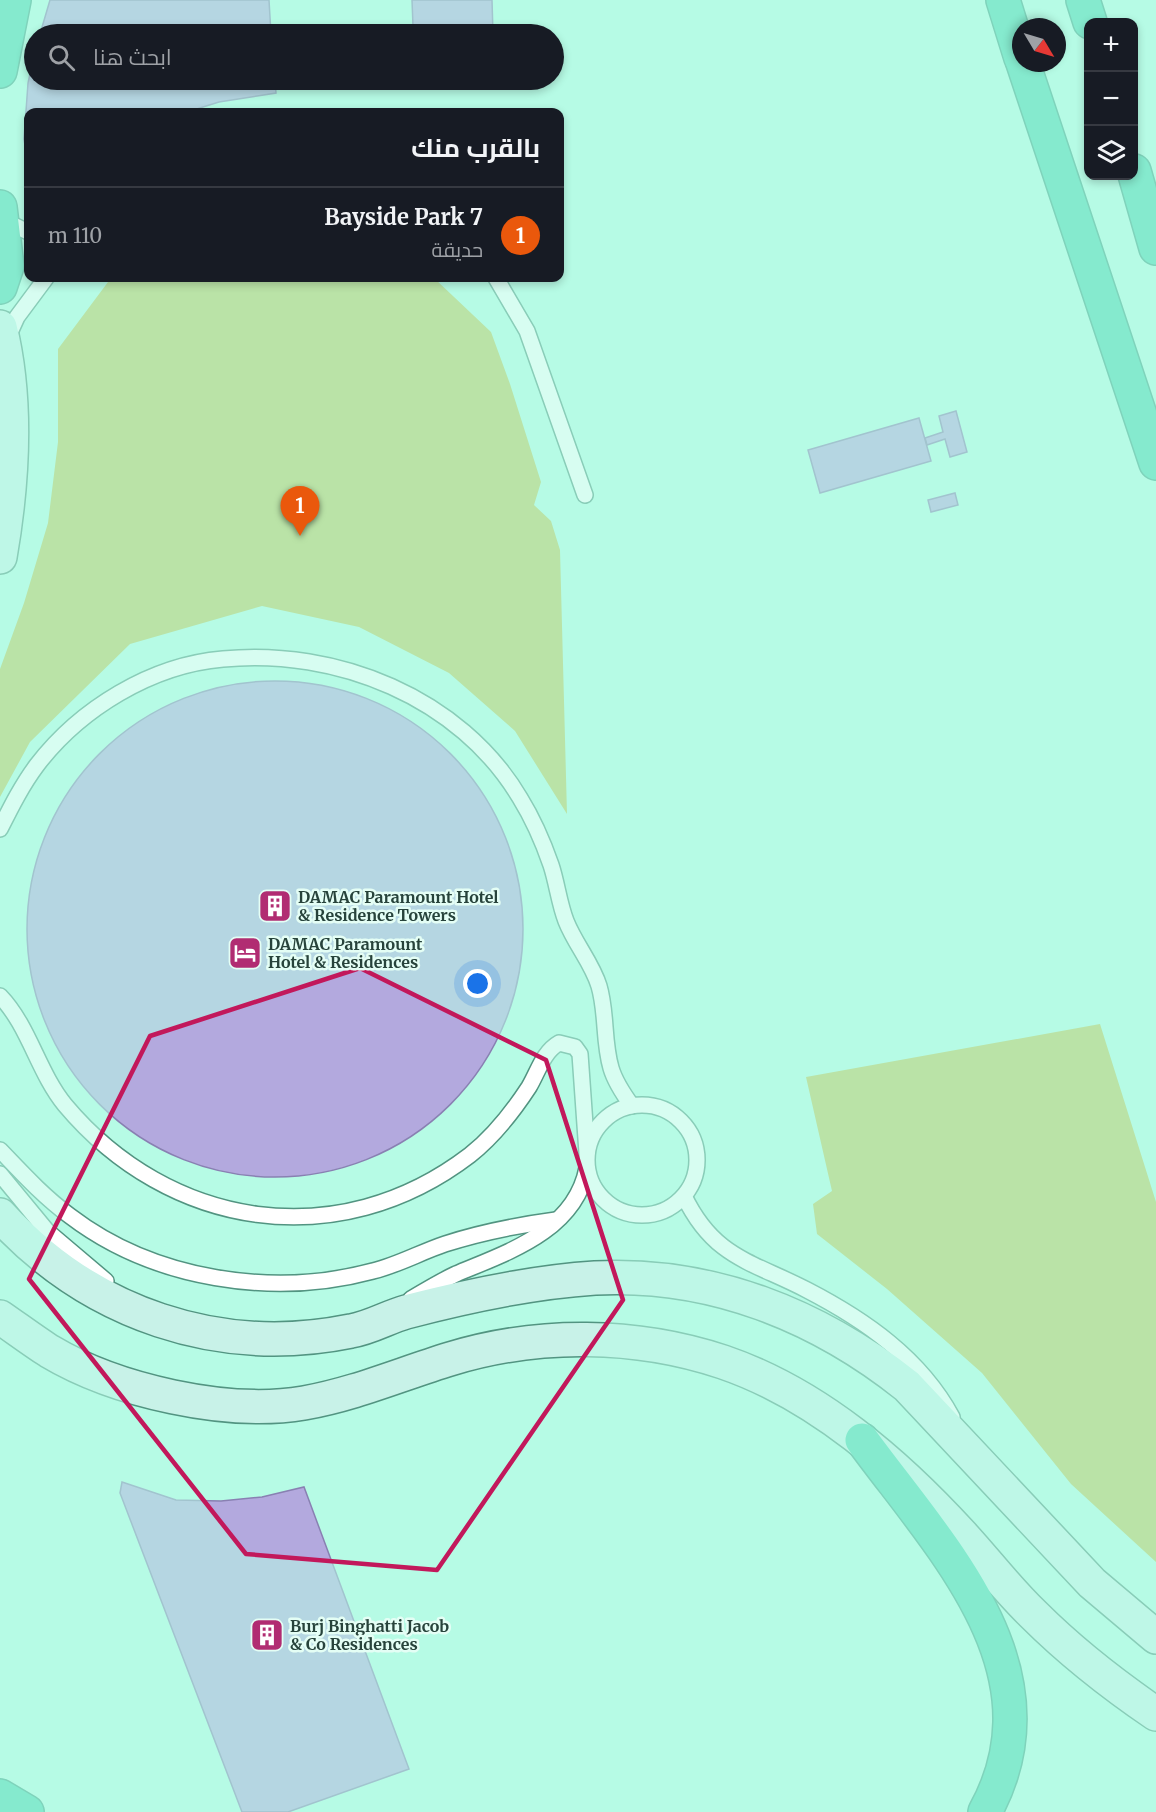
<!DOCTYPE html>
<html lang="ar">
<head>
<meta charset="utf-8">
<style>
  body { margin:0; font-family:Merriweather,Cairo,serif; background:#20242c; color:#f1f3f6; direction:rtl }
  .controls { position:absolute; right:18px; top:18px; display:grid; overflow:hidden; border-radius:12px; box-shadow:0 3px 9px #0003 }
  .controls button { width:54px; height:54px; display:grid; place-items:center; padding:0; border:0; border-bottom:2px solid #363941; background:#171b24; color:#f1f3f6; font:30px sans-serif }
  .compass { position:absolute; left:1012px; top:18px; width:54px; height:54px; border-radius:50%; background:#171b24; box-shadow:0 3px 9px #0003; rotate:128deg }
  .you { position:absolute; left:478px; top:984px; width:21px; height:21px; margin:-15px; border:4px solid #fff; border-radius:50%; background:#1a73e8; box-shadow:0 0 0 9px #1a73e833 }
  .badge { display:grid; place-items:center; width:39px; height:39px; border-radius:50%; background:#ea580c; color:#fff; font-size:20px; font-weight:700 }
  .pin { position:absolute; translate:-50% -50px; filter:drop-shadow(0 2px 3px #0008) }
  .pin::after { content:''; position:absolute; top:32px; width:21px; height:18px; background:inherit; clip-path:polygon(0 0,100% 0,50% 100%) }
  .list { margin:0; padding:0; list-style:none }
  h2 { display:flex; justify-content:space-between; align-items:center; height:78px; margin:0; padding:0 24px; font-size:26px }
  h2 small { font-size:20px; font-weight:400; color:#9ea1a6 }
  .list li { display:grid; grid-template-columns:39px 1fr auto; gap:18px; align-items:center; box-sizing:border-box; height:96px; padding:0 24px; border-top:2px solid #363941 }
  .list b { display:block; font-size:22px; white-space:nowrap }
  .list p { margin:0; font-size:20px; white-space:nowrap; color:#9ea1a6 }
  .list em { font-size:20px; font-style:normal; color:#9ea1a6 }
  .icon { flex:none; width:33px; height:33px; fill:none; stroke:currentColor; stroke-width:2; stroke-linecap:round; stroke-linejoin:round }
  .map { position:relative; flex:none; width:1156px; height:1812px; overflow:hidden; direction:ltr }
  .search { position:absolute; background:#171b24; box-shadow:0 3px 9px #0003; left:24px; top:24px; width:540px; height:66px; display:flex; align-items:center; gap:15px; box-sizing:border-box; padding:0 21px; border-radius:33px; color:#9ea1a6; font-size:22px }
  .panel { position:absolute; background:#171b24; box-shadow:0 3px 9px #0003; left:24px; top:108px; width:540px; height:174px; border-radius:12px; direction:rtl }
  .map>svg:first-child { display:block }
</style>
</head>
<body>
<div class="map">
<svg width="1156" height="1812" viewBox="0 0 1156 1812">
  <rect width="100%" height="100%" fill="#b6fbe5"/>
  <g fill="#bec65c">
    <path d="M111 278H434L491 332 510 384 541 482 534 505 551 521 560 550 567 814 515 731 449 673 359 627 262 606 130 644 30 742 0 797V669L24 603 48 523 58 442V349Z"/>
    <path d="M1100 1024 1156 1202V1562L1071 1484 982 1373 887 1289 817 1234 813 1204 832 1191 806 1077Z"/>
  </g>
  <g fill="#b3a9de" stroke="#8980b2" stroke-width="1.5">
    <path d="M50 0H269L271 34H40Z"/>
    <path d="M412 0H492L493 34H424L423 26H413Z"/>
    <path d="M34 55V80H275L276 93 219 102 187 112H28V165L24 139 28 83Z"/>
    <path d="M956 411 967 452 950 457 945 439 927 445 925 438 943 432 939 416Z"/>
    <path d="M919 418 931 461 820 493 808 450Z"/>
    <path d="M955 493 958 505 931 512 928 500Z"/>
    <circle cx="275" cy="929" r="248"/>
    <path d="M122 1482 176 1500 221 1501 262 1497 304 1487 409 1769 288 1812H242L120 1493Z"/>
  </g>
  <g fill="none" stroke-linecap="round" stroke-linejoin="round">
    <g stroke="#529481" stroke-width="18">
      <g id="lane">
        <path d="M1 219 28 232"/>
        <path d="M496 278 527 331 585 495"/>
        <path d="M7 339 17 317 46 278"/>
        <path d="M0 829C11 807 22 785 37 765 80 709 151 665 223 659 336 648 460 697 520 798 533 819 543 842 551 865 557 883 559 903 566 921 575 944 592 963 599 986 607 1013 603 1041 611 1068 615 1082 624 1095 632 1106"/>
        <path d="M0 996C29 1026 38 1072 65 1105 169 1229 338 1256 470 1155 494 1136 512 1113 529 1087 538 1072 543 1052 559 1043L575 1047 580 1054 587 1153"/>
        <circle cx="642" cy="1160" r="55"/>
        <path d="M0 1150C22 1173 44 1197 70 1216 154 1280 273 1298 373 1271 398 1265 421 1252 445 1244 482 1232 519 1225 556 1220"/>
        <path d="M0 1174 47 1231 106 1281"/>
        <path d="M684 1196C714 1258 751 1261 807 1290 865 1320 920 1358 952 1417"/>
        <path d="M411 1299C426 1290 441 1281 456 1274 508 1252 575 1231 587 1168"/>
      </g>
    </g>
    <g stroke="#529481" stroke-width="36">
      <g id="secondary">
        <path d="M0 327C18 401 13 482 0 557"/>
        <path d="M0 1215C90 1314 219 1358 351 1331 370 1328 388 1317 406 1312 467 1296 531 1282 595 1278 711 1272 818 1315 907 1386L1092 1583 1156 1637"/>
        <path d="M0 1317C16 1328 32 1340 49 1351 116 1391 227 1416 304 1403 355 1394 401 1374 450 1359 538 1332 636 1333 723 1362 817 1394 897 1464 962 1535 986 1561 1007 1589 1033 1614 1071 1652 1112 1684 1156 1714"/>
      </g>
    </g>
    <g stroke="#3da288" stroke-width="36">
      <g id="highway">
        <path d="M1003 0 1021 58"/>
        <path d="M1083 0 1090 22"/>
        <path d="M1023 63 1156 463"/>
        <path d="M0 71 14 0"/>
        <path d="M1134 171 1156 248"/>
        <path d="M0 207 7 266 0 287"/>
        <path d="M862 1440C941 1548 1063 1670 985 1812"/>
        <path d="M0 1796 27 1812"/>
      </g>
    </g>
    <use href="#lane" stroke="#fff" stroke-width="15"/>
    <use href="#secondary" stroke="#c8f2e8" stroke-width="33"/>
    <use href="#highway" stroke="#49d5b2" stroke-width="33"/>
  </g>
  <path d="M0 0H1156V1812H0ZM360 968 546 1060 623 1300 437 1570 246 1554 29 1279 150 1036Z" fill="#b6fbe5" fill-opacity=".55" fill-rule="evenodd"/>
  <path fill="none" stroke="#c2185b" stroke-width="4.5" stroke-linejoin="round" d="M360 968 546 1060 623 1300 437 1570 246 1554 29 1279 150 1036Z"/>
  <defs>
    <g id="building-square" transform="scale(1.725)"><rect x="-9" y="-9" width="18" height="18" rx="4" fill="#b12c72" stroke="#e4fef5"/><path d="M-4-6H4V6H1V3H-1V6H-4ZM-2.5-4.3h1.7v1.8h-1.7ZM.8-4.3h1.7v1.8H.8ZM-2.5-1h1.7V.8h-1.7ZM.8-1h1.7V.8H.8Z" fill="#fff"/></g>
    <g id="hotel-square" transform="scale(1.725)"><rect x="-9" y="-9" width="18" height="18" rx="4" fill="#b12c72" stroke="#e4fef5"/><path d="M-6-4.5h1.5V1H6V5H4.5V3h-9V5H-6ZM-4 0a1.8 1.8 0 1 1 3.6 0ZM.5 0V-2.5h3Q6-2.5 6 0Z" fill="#fff"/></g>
  </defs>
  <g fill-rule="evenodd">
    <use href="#building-square" x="275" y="906"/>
    <use href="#hotel-square" x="245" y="953"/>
    <use href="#building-square" x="267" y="1635"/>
  </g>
  <g text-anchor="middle" stroke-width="5" stroke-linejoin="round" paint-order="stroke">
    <g font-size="16" font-weight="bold" fill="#27433b" stroke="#e4fef5" text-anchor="start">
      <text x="298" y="903">DAMAC Paramount Hotel<tspan x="298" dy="18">&amp; Residence Towers</tspan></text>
      <text x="268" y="950">DAMAC Paramount<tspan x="268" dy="18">Hotel &amp; Residences</tspan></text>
      <text x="290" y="1632">Burj Binghatti Jacob<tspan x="290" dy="18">&amp; Co Residences</tspan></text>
    </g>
  </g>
</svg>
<div class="controls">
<button>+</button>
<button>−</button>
<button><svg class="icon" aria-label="layers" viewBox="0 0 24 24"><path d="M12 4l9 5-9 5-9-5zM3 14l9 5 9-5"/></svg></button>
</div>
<svg class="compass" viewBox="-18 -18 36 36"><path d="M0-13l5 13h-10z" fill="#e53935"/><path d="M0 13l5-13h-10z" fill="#9ea1a6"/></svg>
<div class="you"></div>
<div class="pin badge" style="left:300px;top:536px">1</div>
<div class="search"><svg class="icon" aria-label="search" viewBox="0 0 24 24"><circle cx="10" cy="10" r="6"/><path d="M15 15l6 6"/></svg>ابحث هنا</div>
<section class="panel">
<h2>بالقرب منك<small></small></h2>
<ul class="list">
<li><span class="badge">1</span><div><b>Bayside Park 7</b><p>حديقة</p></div><em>110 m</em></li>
</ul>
</section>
</div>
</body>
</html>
